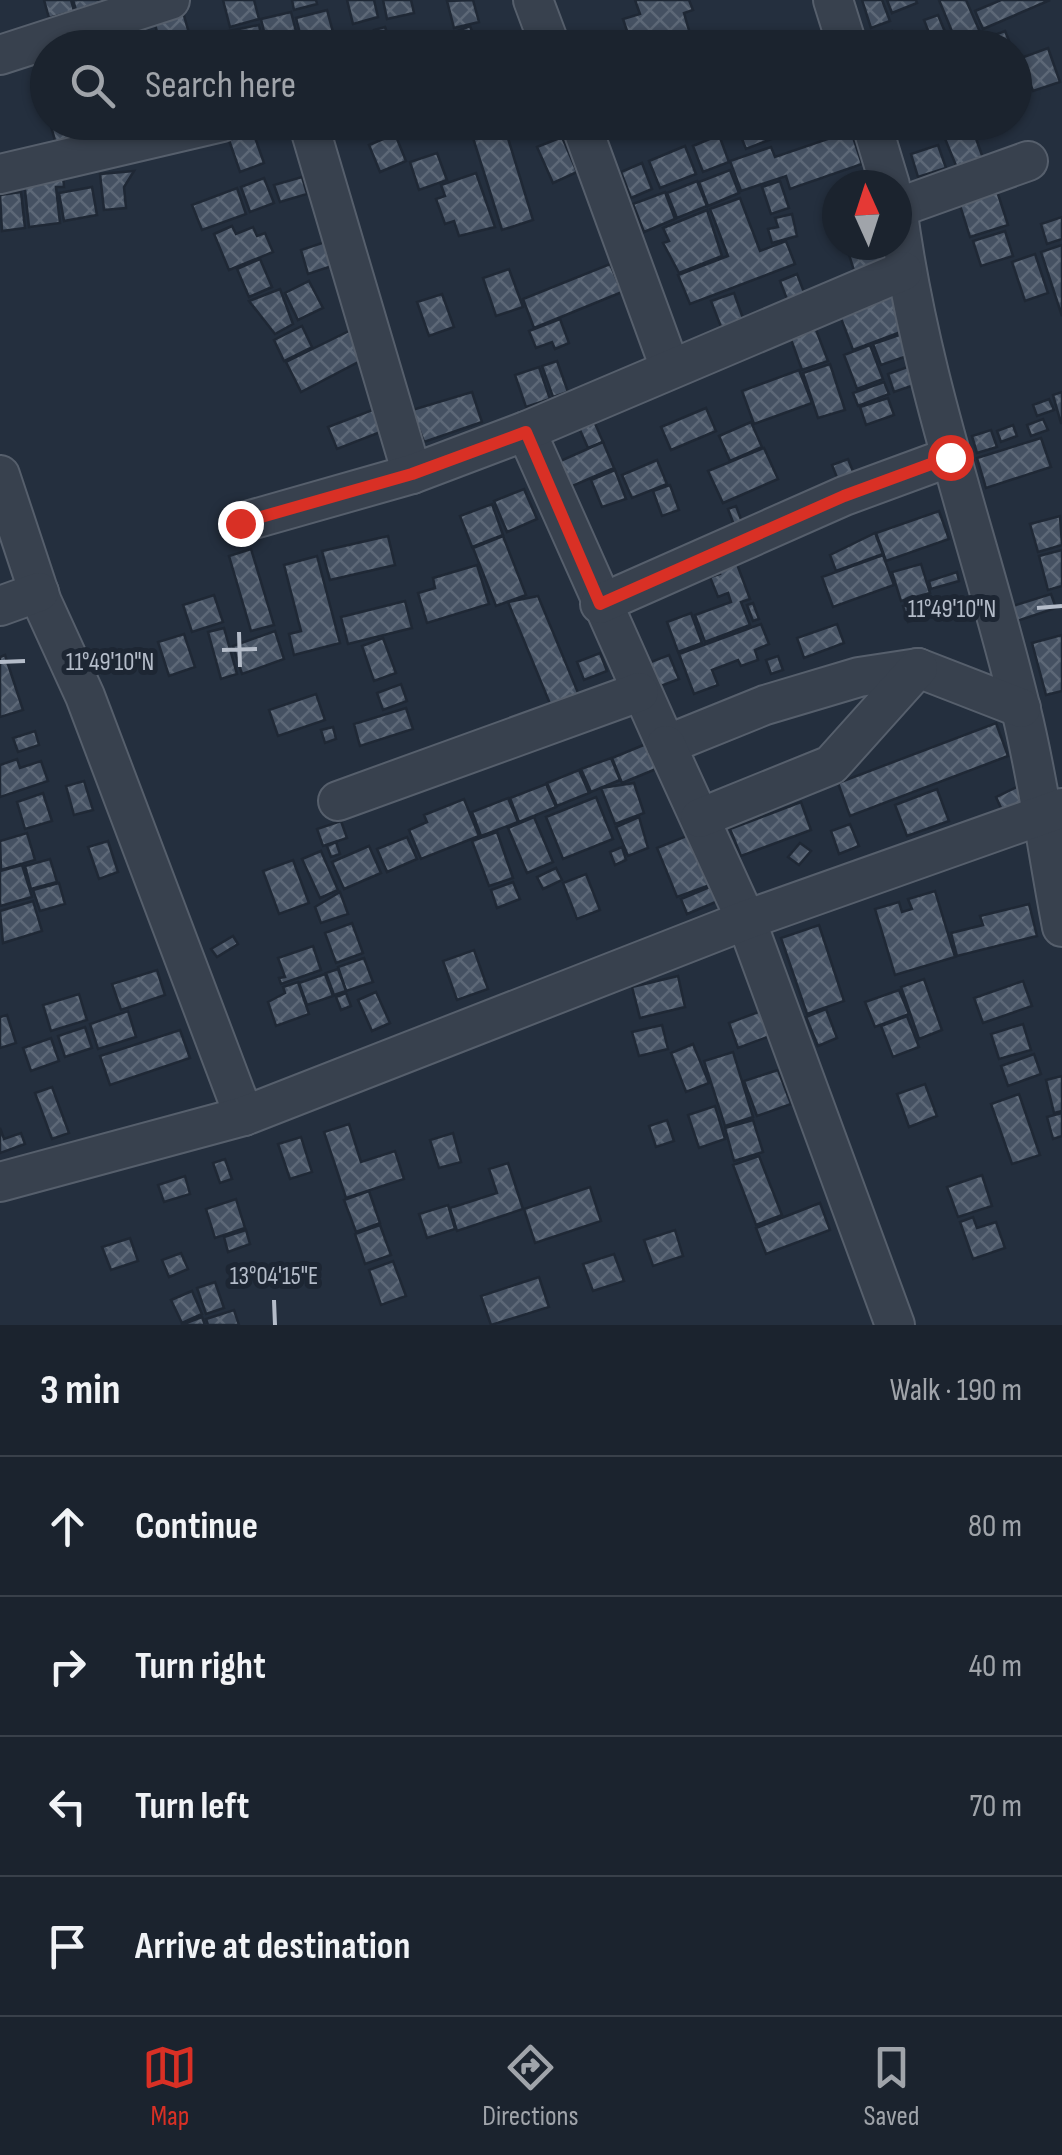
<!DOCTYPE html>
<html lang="en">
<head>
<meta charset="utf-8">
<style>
  body { margin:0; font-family:"Sofia Sans Condensed",sans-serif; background:#242b36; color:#f1f3f6 }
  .compass { position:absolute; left:822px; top:170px; width:90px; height:90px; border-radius:50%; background:#1b232e; box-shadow:0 2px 8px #0004; rotate:357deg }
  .stop { position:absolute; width:30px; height:30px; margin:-22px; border:8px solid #d93025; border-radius:50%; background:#fff }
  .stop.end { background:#d93025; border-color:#fff; box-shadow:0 2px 10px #0008 }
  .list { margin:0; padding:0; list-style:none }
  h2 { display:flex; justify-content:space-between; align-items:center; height:130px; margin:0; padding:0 40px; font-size:42px }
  h2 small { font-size:32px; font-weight:400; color:#a0a4aa }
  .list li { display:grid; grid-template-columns:65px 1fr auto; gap:30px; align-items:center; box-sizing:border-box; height:140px; padding:0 40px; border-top:2px solid #39404a }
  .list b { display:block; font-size:38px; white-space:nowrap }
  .list em { font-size:32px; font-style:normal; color:#a0a4aa }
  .icon { flex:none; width:55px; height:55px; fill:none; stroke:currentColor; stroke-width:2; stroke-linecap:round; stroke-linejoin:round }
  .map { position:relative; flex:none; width:1062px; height:1325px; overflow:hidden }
  .search { position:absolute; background:#1b232e; box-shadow:0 2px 8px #0004; left:30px; right:30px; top:30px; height:110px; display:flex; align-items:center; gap:25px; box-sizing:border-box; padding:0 35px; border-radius:55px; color:#a0a4aa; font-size:38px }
  .sheet { height:690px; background:#1b232e }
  nav { display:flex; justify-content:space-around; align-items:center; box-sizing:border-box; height:140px; border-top:2px solid #39404a; background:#1b232e; font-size:28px; color:#a0a4aa }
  nav a { display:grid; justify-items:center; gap:5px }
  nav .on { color:#d93025 }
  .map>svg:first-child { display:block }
</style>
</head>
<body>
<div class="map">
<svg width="1062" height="1325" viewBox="0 0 1062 1325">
  <defs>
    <pattern id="building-cross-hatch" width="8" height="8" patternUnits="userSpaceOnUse" patternTransform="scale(2.5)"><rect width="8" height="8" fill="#455162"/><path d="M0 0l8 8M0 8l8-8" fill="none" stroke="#5d6877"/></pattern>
  </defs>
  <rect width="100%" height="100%" fill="#242f3e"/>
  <g fill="url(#building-cross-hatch)" stroke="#1f2835" stroke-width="2.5">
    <path d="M44 0H71L74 11 49 18Z"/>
    <path d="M73 0H108L76 10Z"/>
    <path d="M223 0H254L259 19 230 27Z"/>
    <path d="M292 0H316L317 4 294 10Z"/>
    <path d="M347 0H374L378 17 353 24Z"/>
    <path d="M383 0H411L414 13 387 19Z"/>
    <path d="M473 0 479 22 454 28 447 1Z"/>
    <path d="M635 0H689L693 10 684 13 690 34 648 47 645 38 631 43 623 19 640 14Z"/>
    <path d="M862 0H882L890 21 871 28Z"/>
    <path d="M887 0H916L917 3 892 13Z"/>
    <path d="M939 0H966L980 32 956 41Z"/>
    <path d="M1001 0H1050L983 29 975 11Z"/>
    <path d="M327 10 334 36 303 45 296 18Z"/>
    <path d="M183 12 192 44 161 48 154 20Z"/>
    <path d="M291 12 300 47 268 48 261 19Z"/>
    <path d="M938 15 950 44 935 48 924 20Z"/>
    <path d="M259 25 264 48H233L229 31Z"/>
    <path d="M470 26 478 48H447L443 37Z"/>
    <path d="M385 27 392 48H380L374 30Z"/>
    <path d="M892 31 897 44 910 39 913 48H875L871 39Z"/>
    <path d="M1005 31 1012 48H984L981 40Z"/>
    <path d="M438 36 442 48H411V47Z"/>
    <path d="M1048 48 1060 82 1033 91 1021 58Z"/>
    <path d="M50 122H67L73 148 58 152Z"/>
    <path d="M72 122H96L101 136 80 143Z"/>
    <path d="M369 122H399L401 127 374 136Z"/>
    <path d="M468 122H503L533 220 502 230Z"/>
    <path d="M650 122H679L680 126 655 136Z"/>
    <path d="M901 122H921L922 126 905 133Z"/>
    <path d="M970 122 983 158 957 168 939 124Z"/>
    <path d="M768 124 774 138 746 149 740 134Z"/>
    <path d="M851 131 862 164 790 189 786 176 741 191 730 161 771 147 775 157Z"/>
    <path d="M253 132 264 163 240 172 229 140Z"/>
    <path d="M395 134 406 161 380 172 369 145Z"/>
    <path d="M719 135 729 162 703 172 693 146Z"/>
    <path d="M562 137 577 172 553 183 537 147Z"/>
    <path d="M938 145 946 168 918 177 911 154Z"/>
    <path d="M685 146 696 174 660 188 649 161Z"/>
    <path d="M437 153 447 180 419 190 410 162Z"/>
    <path d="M642 163 652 189 631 198 621 172Z"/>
    <path d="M730 170 739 193 708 206 699 182Z"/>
    <path d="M134 171 124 187 126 208 104 210 100 174Z"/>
    <path d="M476 173 495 227 459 236 454 221 445 224 436 199 445 196 441 185Z"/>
    <path d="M63 176 64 187H56L60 223 29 227 24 181Z"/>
    <path d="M302 177 307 194 280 202 274 185Z"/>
    <path d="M264 178 274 203 250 212 241 187Z"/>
    <path d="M697 181 707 206 677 218 667 193Z"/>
    <path d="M780 181 789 208 771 214 762 187Z"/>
    <path d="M92 187 97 215 64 221 59 193Z"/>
    <path d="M237 188 246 214 202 230 192 205Z"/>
    <path d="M997 191 1008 225 970 237 959 202Z"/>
    <path d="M21 192 25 228 2 231 0 195Z"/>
    <path d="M665 192 675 219 644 232 633 204Z"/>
    <path d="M740 198 760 251 786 241 795 264 690 304 678 275 728 256 710 209Z"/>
    <path d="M707 210 722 256 679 273 663 243 669 241 663 228Z"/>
    <path d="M792 214 797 236 772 243 768 229 778 227 775 218Z"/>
    <path d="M1062 217V239L1047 244 1041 224Z"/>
    <path d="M232 226 236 234 253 227 257 236 265 233 273 252 229 270 214 234Z"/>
    <path d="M1005 231 1013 256 981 266 973 241Z"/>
    <path d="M325 242 332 266 308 274 301 250Z"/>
    <path d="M846 245H881L887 267 856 277Z"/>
    <path d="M1062 245V316L1041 252Z"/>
    <path d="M1035 254 1048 293 1025 301 1012 262Z"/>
    <path d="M260 259 272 287 249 297 237 269Z"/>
    <path d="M610 264 622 292 534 328 523 299Z"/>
    <path d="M509 269 523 307 496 316 483 278Z"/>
    <path d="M797 274 807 300 790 307 780 281Z"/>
    <path d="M309 281 323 308 298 320 285 293Z"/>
    <path d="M280 289 293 324 275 334 249 301Z"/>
    <path d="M734 293 745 324 723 332 711 301Z"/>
    <path d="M893 293 906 330 853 350 839 313Z"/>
    <path d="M442 294 454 327 429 336 417 302Z"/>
    <path d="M560 319 569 343 555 349 552 342 536 348 529 331Z"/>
    <path d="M813 322 828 361 802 370 788 331Z"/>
    <path d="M302 326 312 347 284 361 274 340Z"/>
    <path d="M351 330 360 361 301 392 286 362Z"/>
    <path d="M902 334 910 355 881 365 873 344Z"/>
    <path d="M870 345 883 379 857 389 844 355Z"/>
    <path d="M557 361 568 392 553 397 542 366Z"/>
    <path d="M830 364 845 410 818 418 803 373Z"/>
    <path d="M913 365 920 383 894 392 888 374Z"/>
    <path d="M539 367 550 399 526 407 515 375Z"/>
    <path d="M799 370 812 403 754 424 742 391Z"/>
    <path d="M884 382 889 394 858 406 853 393Z"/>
    <path d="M472 392 482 422 424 442 412 410Z"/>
    <path d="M1062 392V423H1061L1053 395Z"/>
    <path d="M888 398 894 415 866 425 860 407Z"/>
    <path d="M1049 399 1054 410 1037 416 1033 405Z"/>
    <path d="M706 408 716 431 671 450 661 427Z"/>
    <path d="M375 409 383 431 337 449 328 427Z"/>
    <path d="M591 414 603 442 588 448 576 421Z"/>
    <path d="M1043 419 1048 430 1031 436 1027 425Z"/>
    <path d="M751 422 762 447 730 461 719 436Z"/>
    <path d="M1013 425 1017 436 1001 442 997 431Z"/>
    <path d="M991 430 997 447 977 453 972 436Z"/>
    <path d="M1041 438 1051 467 986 488 977 458Z"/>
    <path d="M603 442 614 468 570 487 558 462Z"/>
    <path d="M764 448 778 479 723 503 708 471Z"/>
    <path d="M848 459 856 479 840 485 832 465Z"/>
    <path d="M657 460 667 484 632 498 622 475Z"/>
    <path d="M615 470 626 499 602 507 591 480Z"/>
    <path d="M670 485 679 510 662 516 653 491Z"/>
    <path d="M524 489 537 519 507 532 494 501Z"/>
    <path d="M492 504 503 535 472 547 460 516Z"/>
    <path d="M736 506 742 522 734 525 728 509Z"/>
    <path d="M939 511 949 539 886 561 876 533Z"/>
    <path d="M1060 516 1062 545 1038 552 1030 524Z"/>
    <path d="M875 533 883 554 836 571 830 555Z"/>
    <path d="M388 536 395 565 330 580 322 551Z"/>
    <path d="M503 536 526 595 496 606 473 548Z"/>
    <path d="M251 549 274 625 251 631 229 556Z"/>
    <path d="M1062 550V586L1048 590 1039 556Z"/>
    <path d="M883 555 894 585 833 607 822 577Z"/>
    <path d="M317 556 340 643 294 655 289 634 301 631 284 565Z"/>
    <path d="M734 556 750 599 741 602 750 625 705 642 695 615 731 602 728 593 718 597 710 577 720 574 716 563Z"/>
    <path d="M921 564 930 593 901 601 892 572Z"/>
    <path d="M477 565 489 604 427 623 418 593 435 588 433 578Z"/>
    <path d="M957 572 959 581 931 589 929 581Z"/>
    <path d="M1051 594 1056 608 1017 621 1013 606Z"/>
    <path d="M214 595 223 622 192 632 183 605Z"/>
    <path d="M538 596 581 700 553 711 508 602Z"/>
    <path d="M405 601 412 628 348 644 341 617Z"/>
    <path d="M920 601 925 617 908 622 903 606Z"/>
    <path d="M753 603 759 619 753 621 747 605Z"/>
    <path d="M691 613 702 643 678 652 667 622Z"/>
    <path d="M761 624 769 644 755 650 758 660 741 666 738 660 712 670 718 685 694 694 679 654Z"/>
    <path d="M837 624 844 643 804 658 797 638Z"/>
    <path d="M224 628 237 674 221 679 208 632Z"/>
    <path d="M275 631 284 659 242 674 233 646Z"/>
    <path d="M184 634 195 667 169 676 158 642Z"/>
    <path d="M1062 635V691L1046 695 1032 643Z"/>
    <path d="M383 638 396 673 374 681 362 646Z"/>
    <path d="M600 653 607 671 584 680 577 662Z"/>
    <path d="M5 655 23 710 0 717V657Z"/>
    <path d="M669 655 679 679 653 689 643 665Z"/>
    <path d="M778 656 783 670 771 674 766 660Z"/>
    <path d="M401 684 407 701 383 710 377 693Z"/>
    <path d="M316 694 325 720 278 736 269 710Z"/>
    <path d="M406 708 413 729 360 746 354 724Z"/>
    <path d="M996 723 1008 756 850 816 838 783Z"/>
    <path d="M333 727 336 739 325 743 321 730Z"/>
    <path d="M35 731 39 745 18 752 13 738Z"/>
    <path d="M646 744 656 769 622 783 612 758Z"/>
    <path d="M611 758 620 780 591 792 581 769Z"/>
    <path d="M17 759 20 768 41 761 48 781 0 797V765Z"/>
    <path d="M579 770 589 793 557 806 547 783Z"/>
    <path d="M84 781 93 810 74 815 66 786Z"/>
    <path d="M634 783 644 813 615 824 601 788Z"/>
    <path d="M546 784 556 807 519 822 510 798Z"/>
    <path d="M1019 786 1029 809 1006 819 996 797Z"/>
    <path d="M937 789 949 821 907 836 895 805Z"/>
    <path d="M43 793 52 821 25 829 17 802Z"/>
    <path d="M596 797 613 839 563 859 546 817Z"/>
    <path d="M508 798 518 822 481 836 472 812Z"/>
    <path d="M464 799 479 836 421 859 409 830 427 822 424 815Z"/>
    <path d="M801 802 811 830 741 856 730 829Z"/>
    <path d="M534 817 553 862 527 873 508 828Z"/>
    <path d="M639 817 648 848 628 856 616 827Z"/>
    <path d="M341 821 347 838 323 846 317 829Z"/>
    <path d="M850 824 859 846 839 854 831 831Z"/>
    <path d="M497 832 513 878 489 886 472 841Z"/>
    <path d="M27 833 35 860 1 870 0 841Z"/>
    <path d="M689 835 710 885 677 897 657 848Z"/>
    <path d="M407 837 417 859 387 872 377 849Z"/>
    <path d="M108 841 118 872 99 879 88 847Z"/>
    <path d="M336 842 340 854 331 857 327 846Z"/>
    <path d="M800 843 811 851 799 865 788 857Z"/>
    <path d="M369 846 381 873 344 889 332 862Z"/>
    <path d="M622 847 626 860 615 865 610 852Z"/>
    <path d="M321 851 338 890 320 898 302 859Z"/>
    <path d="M50 859 57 882 31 889 25 866Z"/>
    <path d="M293 860 309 903 279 914 263 871Z"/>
    <path d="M22 865 32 897 0 906V871Z"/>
    <path d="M556 868 562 880 543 889 537 877Z"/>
    <path d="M586 874 600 910 577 919 563 883Z"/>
    <path d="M513 882 520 899 497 908 491 890Z"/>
    <path d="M59 883 65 904 40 911 33 890Z"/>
    <path d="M712 886 718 901 687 914 681 899Z"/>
    <path d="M935 891 955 957 895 975 875 909 899 902 902 912 912 909 908 899Z"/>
    <path d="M340 892 348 914 321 923 315 907Z"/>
    <path d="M33 901 42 931 3 943 0 911Z"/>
    <path d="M1029 904 1037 936 957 956 951 933 983 925 980 916Z"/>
    <path d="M352 923 363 953 336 963 325 933Z"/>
    <path d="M819 925 844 1001 807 1014 781 938Z"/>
    <path d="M233 936 238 944 217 957 211 949Z"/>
    <path d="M313 946 321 970 281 984 279 978 285 977 278 958Z"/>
    <path d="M474 950 488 989 457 1000 443 961Z"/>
    <path d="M364 958 373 982 346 991 338 967Z"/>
    <path d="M338 969 346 991 334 995 326 973Z"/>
    <path d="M157 970 165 995 121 1010 112 984Z"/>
    <path d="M325 974 333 996 307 1005 299 983Z"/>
    <path d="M678 976 685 1007 640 1018 632 987Z"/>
    <path d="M924 979 942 1030 919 1039 901 987Z"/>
    <path d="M1023 981 1032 1006 983 1023 974 998Z"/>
    <path d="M298 982 309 1014 276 1026 268 1002 285 993 283 987Z"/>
    <path d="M899 990 909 1014 875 1027 865 1002Z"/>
    <path d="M376 992 390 1023 372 1031 358 1000Z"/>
    <path d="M346 993 351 1006 341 1010 336 997Z"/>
    <path d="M79 994 87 1020 51 1031 43 1005Z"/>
    <path d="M826 1009 837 1038 818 1046 806 1017Z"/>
    <path d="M128 1011 136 1037 98 1049 90 1024Z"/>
    <path d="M761 1011 770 1036 738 1048 729 1023Z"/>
    <path d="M7 1015 16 1043 0 1048V1017Z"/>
    <path d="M907 1016 919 1047 893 1057 881 1026Z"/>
    <path d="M1023 1024 1031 1050 999 1059 991 1034Z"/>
    <path d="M662 1025 668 1049 639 1056 632 1032Z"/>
    <path d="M85 1027 92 1048 65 1057 58 1036Z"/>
    <path d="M180 1030 190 1058 110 1085 100 1056Z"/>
    <path d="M51 1038 59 1061 31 1071 23 1048Z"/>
    <path d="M693 1044 709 1083 686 1092 671 1053Z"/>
    <path d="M733 1052 753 1117 725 1126 704 1061Z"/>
    <path d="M1034 1054 1041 1074 1008 1086 1001 1066Z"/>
    <path d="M778 1070 791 1104 757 1116 744 1081Z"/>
    <path d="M1062 1076V1111L1054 1113 1046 1080Z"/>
    <path d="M925 1084 937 1116 909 1127 897 1094Z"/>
    <path d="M52 1087 69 1133 52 1139 35 1093Z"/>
    <path d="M1019 1094 1040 1155 1012 1164 991 1104Z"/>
    <path d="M715 1106 725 1139 699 1148 688 1115Z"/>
    <path d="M1062 1113V1136L1053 1139 1047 1117Z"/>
    <path d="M667 1120 674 1141 656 1147 649 1126Z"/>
    <path d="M753 1120 763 1152 734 1161 725 1128Z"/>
    <path d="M349 1124 361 1162 395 1151 404 1179 346 1198 324 1132Z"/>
    <path d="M0 1128 4 1139 21 1133 25 1144 0 1153Z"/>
    <path d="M453 1133 461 1162 439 1168 430 1140Z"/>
    <path d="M301 1137 312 1172 290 1179 278 1144Z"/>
    <path d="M759 1156 782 1215 756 1225 733 1165Z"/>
    <path d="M225 1159 232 1179 220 1183 213 1163Z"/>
    <path d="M508 1163 523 1209 457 1231 450 1208 497 1193 489 1169Z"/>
    <path d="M982 1175 992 1206 958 1217 947 1187Z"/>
    <path d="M185 1176 190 1194 164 1202 158 1185Z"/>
    <path d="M590 1187 601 1221 535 1243 524 1209Z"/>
    <path d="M369 1191 380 1223 356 1232 344 1200Z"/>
    <path d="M236 1199 245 1228 215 1238 206 1209Z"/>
    <path d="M820 1203 830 1230 766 1254 756 1228Z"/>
    <path d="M448 1205 455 1229 427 1238 419 1214Z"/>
    <path d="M973 1217 977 1228 996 1222 1005 1248 973 1259 960 1222Z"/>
    <path d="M380 1225 391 1255 365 1264 355 1234Z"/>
    <path d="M246 1230 250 1244 228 1252 224 1237Z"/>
    <path d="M675 1230 683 1256 653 1266 644 1240Z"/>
    <path d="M130 1238 138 1261 111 1270 102 1247Z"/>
    <path d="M181 1253 188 1269 169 1277 162 1260Z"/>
    <path d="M614 1254 624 1281 593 1291 583 1264Z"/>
    <path d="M393 1261 406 1296 381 1305 369 1270Z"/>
    <path d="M539 1277 549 1307 491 1325 481 1296Z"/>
    <path d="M215 1282 224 1308 206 1314 197 1288Z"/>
    <path d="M192 1291 202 1314 182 1323 171 1300Z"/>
    <path d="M234 1310 239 1325H208L206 1319Z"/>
    <path d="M202 1317 205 1325H181Z"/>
  </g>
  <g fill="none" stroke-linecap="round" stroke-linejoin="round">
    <g stroke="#565f6c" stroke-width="42">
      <g id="minor">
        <path d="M533 0 551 48"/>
        <path d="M833 0 848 48"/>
        <path d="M0 55 170 0"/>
        <path d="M308 122 412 474"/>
        <path d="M580 122 670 368"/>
        <path d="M871 122 890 185"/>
        <path d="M0 174 222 122"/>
        <path d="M897 206C919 381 980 540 1021 710 1039 782 1048 855 1062 927"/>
        <path d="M897 208 1028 161"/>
        <path d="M526 431 666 745 765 705 859 677 918 668 1021 708"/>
        <path d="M0 475 42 602 85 696 244 1116"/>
        <path d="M240 523 412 474 526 431 903 271"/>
        <path d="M600 604 844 496 950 457"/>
        <path d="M0 606 39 592"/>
        <path d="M666 745 746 920 895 1325"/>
        <path d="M338 801 639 692"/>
        <path d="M700 818 831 765 918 668"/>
        <path d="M0 1182 244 1116 746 920 1062 808"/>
      </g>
    </g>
    <use href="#minor" stroke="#38414e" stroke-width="38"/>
  </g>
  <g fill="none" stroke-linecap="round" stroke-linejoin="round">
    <path stroke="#d93025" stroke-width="12" d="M240 523 412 474 526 432 600 604 844 496 950 457"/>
  </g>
  <path fill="none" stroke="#b4bcc9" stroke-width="4" d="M1037 608 1062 606M239 632 240 667M222 650 257 649M0 662 25 661M274 1300 275 1325"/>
  <g font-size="25" text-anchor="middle" fill="#b4bcc9" stroke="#1d2633" stroke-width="10" stroke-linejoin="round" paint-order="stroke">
    <text x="952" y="617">11°49'10"N</text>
    <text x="110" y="670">11°49'10"N</text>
    <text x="274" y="1284">13°04'15"E</text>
  </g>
</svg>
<svg class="compass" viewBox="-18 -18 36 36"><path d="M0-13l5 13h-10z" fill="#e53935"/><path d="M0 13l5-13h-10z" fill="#a0a4aa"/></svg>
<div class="stop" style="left:950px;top:457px"></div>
<div class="stop end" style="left:240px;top:523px"></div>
<div class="search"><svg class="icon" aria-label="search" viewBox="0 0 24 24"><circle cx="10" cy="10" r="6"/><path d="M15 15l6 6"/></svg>Search here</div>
</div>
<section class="sheet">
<h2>3 min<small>Walk · 190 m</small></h2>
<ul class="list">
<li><svg class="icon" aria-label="ahead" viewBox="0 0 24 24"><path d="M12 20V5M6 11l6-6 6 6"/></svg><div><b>Continue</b></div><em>80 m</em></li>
<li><svg class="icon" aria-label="right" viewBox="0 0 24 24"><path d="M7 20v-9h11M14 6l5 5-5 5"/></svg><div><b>Turn right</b></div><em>40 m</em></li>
<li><svg class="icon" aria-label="left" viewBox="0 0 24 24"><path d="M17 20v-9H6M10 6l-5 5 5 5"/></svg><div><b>Turn left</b></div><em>70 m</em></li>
<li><svg class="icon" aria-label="arrive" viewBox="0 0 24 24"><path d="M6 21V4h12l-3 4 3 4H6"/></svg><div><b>Arrive at destination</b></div></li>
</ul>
</section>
<nav>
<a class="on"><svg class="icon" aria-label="map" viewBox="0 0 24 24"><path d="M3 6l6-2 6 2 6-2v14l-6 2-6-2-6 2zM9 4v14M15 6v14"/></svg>Map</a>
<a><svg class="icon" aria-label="directions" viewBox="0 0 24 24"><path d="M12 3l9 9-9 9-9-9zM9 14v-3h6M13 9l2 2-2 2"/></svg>Directions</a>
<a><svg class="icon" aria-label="saved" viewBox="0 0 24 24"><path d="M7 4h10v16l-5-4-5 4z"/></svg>Saved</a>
</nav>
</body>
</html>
